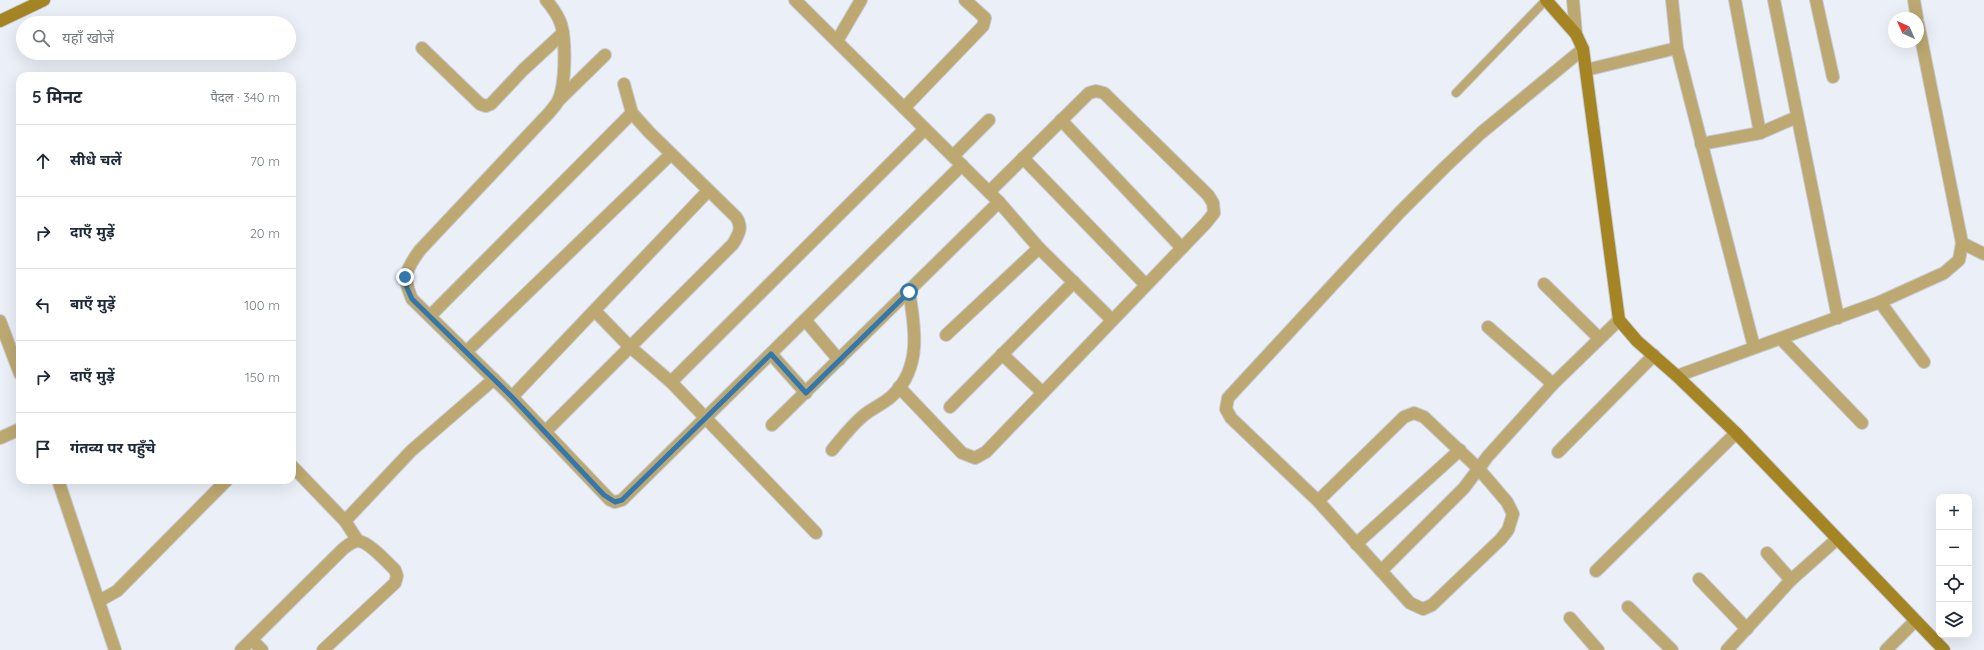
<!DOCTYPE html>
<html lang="hi">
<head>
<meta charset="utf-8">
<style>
  body { margin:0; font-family:Quicksand,"Noto Sans Devanagari",sans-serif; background:#f2f2f3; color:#1f2937 }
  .controls { position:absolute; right:12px; bottom:12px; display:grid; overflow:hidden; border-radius:8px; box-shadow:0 4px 16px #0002 }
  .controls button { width:36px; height:36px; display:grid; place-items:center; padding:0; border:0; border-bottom:1px solid #e0e1e3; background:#fff; color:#1f2937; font:20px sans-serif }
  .compass { position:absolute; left:1888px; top:12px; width:36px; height:36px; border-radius:50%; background:#fff; box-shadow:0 4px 16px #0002; rotate:315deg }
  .stop { position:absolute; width:12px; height:12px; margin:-9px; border:3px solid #3477ad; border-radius:50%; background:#fff }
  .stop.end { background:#3477ad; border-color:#fff; box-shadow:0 1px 4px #0008 }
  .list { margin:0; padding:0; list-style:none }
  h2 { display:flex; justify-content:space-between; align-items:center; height:52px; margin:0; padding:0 16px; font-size:17px }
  h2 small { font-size:13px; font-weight:400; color:#747a83 }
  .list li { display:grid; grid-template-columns:26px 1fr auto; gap:12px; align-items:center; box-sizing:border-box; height:72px; padding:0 16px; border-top:1px solid #e0e1e3 }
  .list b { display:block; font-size:15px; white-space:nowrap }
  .list em { font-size:13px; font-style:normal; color:#747a83 }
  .icon { flex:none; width:22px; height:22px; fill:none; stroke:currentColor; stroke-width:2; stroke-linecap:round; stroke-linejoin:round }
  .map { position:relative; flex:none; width:1984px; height:650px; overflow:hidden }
  .search { position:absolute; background:#fff; box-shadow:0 4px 16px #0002; left:16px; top:16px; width:280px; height:44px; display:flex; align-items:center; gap:10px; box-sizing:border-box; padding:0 14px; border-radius:22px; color:#747a83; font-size:15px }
  .panel { position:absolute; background:#fff; box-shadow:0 4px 16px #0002; left:16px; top:72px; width:280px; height:412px; border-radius:12px }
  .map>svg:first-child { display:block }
</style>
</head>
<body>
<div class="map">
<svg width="1984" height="650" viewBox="0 0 1984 650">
  <rect width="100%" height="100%" fill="#ebf0f8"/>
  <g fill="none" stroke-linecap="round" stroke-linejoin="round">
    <g stroke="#c6cbd2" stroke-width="10">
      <path id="lane" d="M1456 93 1546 0"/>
    </g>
    <g stroke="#c6cbd2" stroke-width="14">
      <g id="street">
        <path d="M546 0C552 7 558 15 561 24 566 41 566 84 558 101 556 105 552 109 549 113L420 250C406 269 402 277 412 299L512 397 610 500 615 502 622 500 962 165"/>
        <path d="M795 0 999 202 1039 248 1112 320"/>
        <path d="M1573 0 1576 34"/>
        <path d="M1672 0 1677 48 1754 347"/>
        <path d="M1735 0 1760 133"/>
        <path d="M1774 0 1838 318"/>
        <path d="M1816 0 1833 77"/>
        <path d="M1914 0 1917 18"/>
        <path d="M837 41 861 0"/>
        <path d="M422 48 480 104 486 106 491 104 523 70 563 33"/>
        <path d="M1586 70 1677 48"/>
        <path d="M559 100 605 55"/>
        <path d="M904 108 983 26 985 18 965 0"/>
        <path d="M1061 120 1182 248"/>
        <path d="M1701 144 1760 133 1797 117"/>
        <path d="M953 156 989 120"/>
        <path d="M1023 158 1146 285"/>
        <path d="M1962 243 1984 254"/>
        <path d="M1544 284 1599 338"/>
        <path d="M1880 302 1924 362"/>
        <path d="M595 311 629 346 671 382 816 533"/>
        <path d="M430 316 632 113"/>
        <path d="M805 320 839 360"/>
        <path d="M0 321 20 374"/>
        <path d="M1488 327 1553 384"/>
        <path d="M946 335 1039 248"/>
        <path d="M1781 339 1862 423"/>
        <path d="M466 352 671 154"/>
        <path d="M771 354 806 393"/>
        <path d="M1002 354 1042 392"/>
        <path d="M1677 376 1880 302 1944 273 1959 260 1962 243 1918 23"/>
        <path d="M671 382 925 129"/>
        <path d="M899 387 962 453 975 458 986 452 1206 223 1214 213 1213 203 1208 195 1104 93 1096 91 1089 93 989 192"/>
        <path d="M512 397 708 191"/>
        <path d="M950 407 1074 282"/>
        <path d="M772 425 999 202"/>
        <path d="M545 432 733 244C739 234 743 227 736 217L649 132 632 113 624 84"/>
        <path d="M0 438 20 429"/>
        <path d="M832 450C842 438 851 426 863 416 872 408 884 404 893 395 922 367 915 327 909 291"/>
        <path d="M1558 452 1654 355"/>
        <path d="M292 466 345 521 358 541"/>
        <path d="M58 480 115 650"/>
        <path d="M1318 501 1404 417 1414 413 1424 417 1478 468 1507 502 1513 514 1508 530 1501 539 1432 605 1423 609 1410 603 1318 501 1231 418 1226 409 1228 398 1400 212 1444 168 1481 133 1583 49"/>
        <path d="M345 521 411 451 494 379"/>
        <path d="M1356 544 1460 450"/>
        <path d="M1767 553 1791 580"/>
        <path d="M1381 571 1464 488 1488 456 1553 384 1619 320"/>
        <path d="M1596 571 1736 433"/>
        <path d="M1699 579 1747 629"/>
        <path d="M99 601 117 591 227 480"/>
        <path d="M1628 607 1672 650"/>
        <path d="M1570 618 1598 650"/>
        <path d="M252 640 262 650"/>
        <path d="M241 650 343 549C347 546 351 542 357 541 367 540 388 563 395 570L397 576 395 583 323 650"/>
        <path d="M1727 650 1791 580 1837 539"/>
        <path d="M1886 650 1915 621"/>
      </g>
    </g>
    <g stroke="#c6cbd2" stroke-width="14">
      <g id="secondary">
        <path d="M1546 0 1576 34 1583 49 1619 320 1637 341 1677 376 1736 433 1944 650"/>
        <path d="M0 21 44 0"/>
      </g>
    </g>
    <use href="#lane" stroke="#bda871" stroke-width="8"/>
    <use href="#street" stroke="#bda871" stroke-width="12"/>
    <use href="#secondary" stroke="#a48423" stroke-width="12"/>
  </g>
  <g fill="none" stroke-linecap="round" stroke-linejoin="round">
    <path stroke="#3477ad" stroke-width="5" d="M405 277 407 288 412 299 512 397 604 495 615 502 622 500 771 354 806 393 909 292"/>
  </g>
</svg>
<div class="controls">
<button>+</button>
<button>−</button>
<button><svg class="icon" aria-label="locate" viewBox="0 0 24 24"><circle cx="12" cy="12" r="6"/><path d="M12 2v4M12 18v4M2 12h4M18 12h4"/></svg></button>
<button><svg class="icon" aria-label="layers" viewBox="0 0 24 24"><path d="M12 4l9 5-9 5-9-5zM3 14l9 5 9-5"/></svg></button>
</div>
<svg class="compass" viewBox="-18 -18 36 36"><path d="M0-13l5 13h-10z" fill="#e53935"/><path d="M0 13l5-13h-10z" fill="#747a83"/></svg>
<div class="stop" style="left:909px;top:292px"></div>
<div class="stop end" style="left:405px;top:277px"></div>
<div class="search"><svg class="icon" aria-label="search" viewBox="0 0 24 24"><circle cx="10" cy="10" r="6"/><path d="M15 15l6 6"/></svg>यहाँ खोजें</div>
<section class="panel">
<h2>5 मिनट<small>पैदल · 340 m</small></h2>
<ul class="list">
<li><svg class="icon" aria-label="ahead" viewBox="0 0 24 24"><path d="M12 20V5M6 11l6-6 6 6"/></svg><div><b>सीधे चलें</b></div><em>70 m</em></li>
<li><svg class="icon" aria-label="right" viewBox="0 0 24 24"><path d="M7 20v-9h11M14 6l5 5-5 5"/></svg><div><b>दाएँ मुड़ें</b></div><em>20 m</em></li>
<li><svg class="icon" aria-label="left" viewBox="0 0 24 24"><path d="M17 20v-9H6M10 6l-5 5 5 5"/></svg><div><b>बाएँ मुड़ें</b></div><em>100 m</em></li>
<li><svg class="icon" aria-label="right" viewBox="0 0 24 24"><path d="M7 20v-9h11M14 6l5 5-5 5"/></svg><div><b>दाएँ मुड़ें</b></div><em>150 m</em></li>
<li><svg class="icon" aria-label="arrive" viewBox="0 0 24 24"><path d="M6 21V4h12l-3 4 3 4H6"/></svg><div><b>गंतव्य पर पहुँचे</b></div></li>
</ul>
</section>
</div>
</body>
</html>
